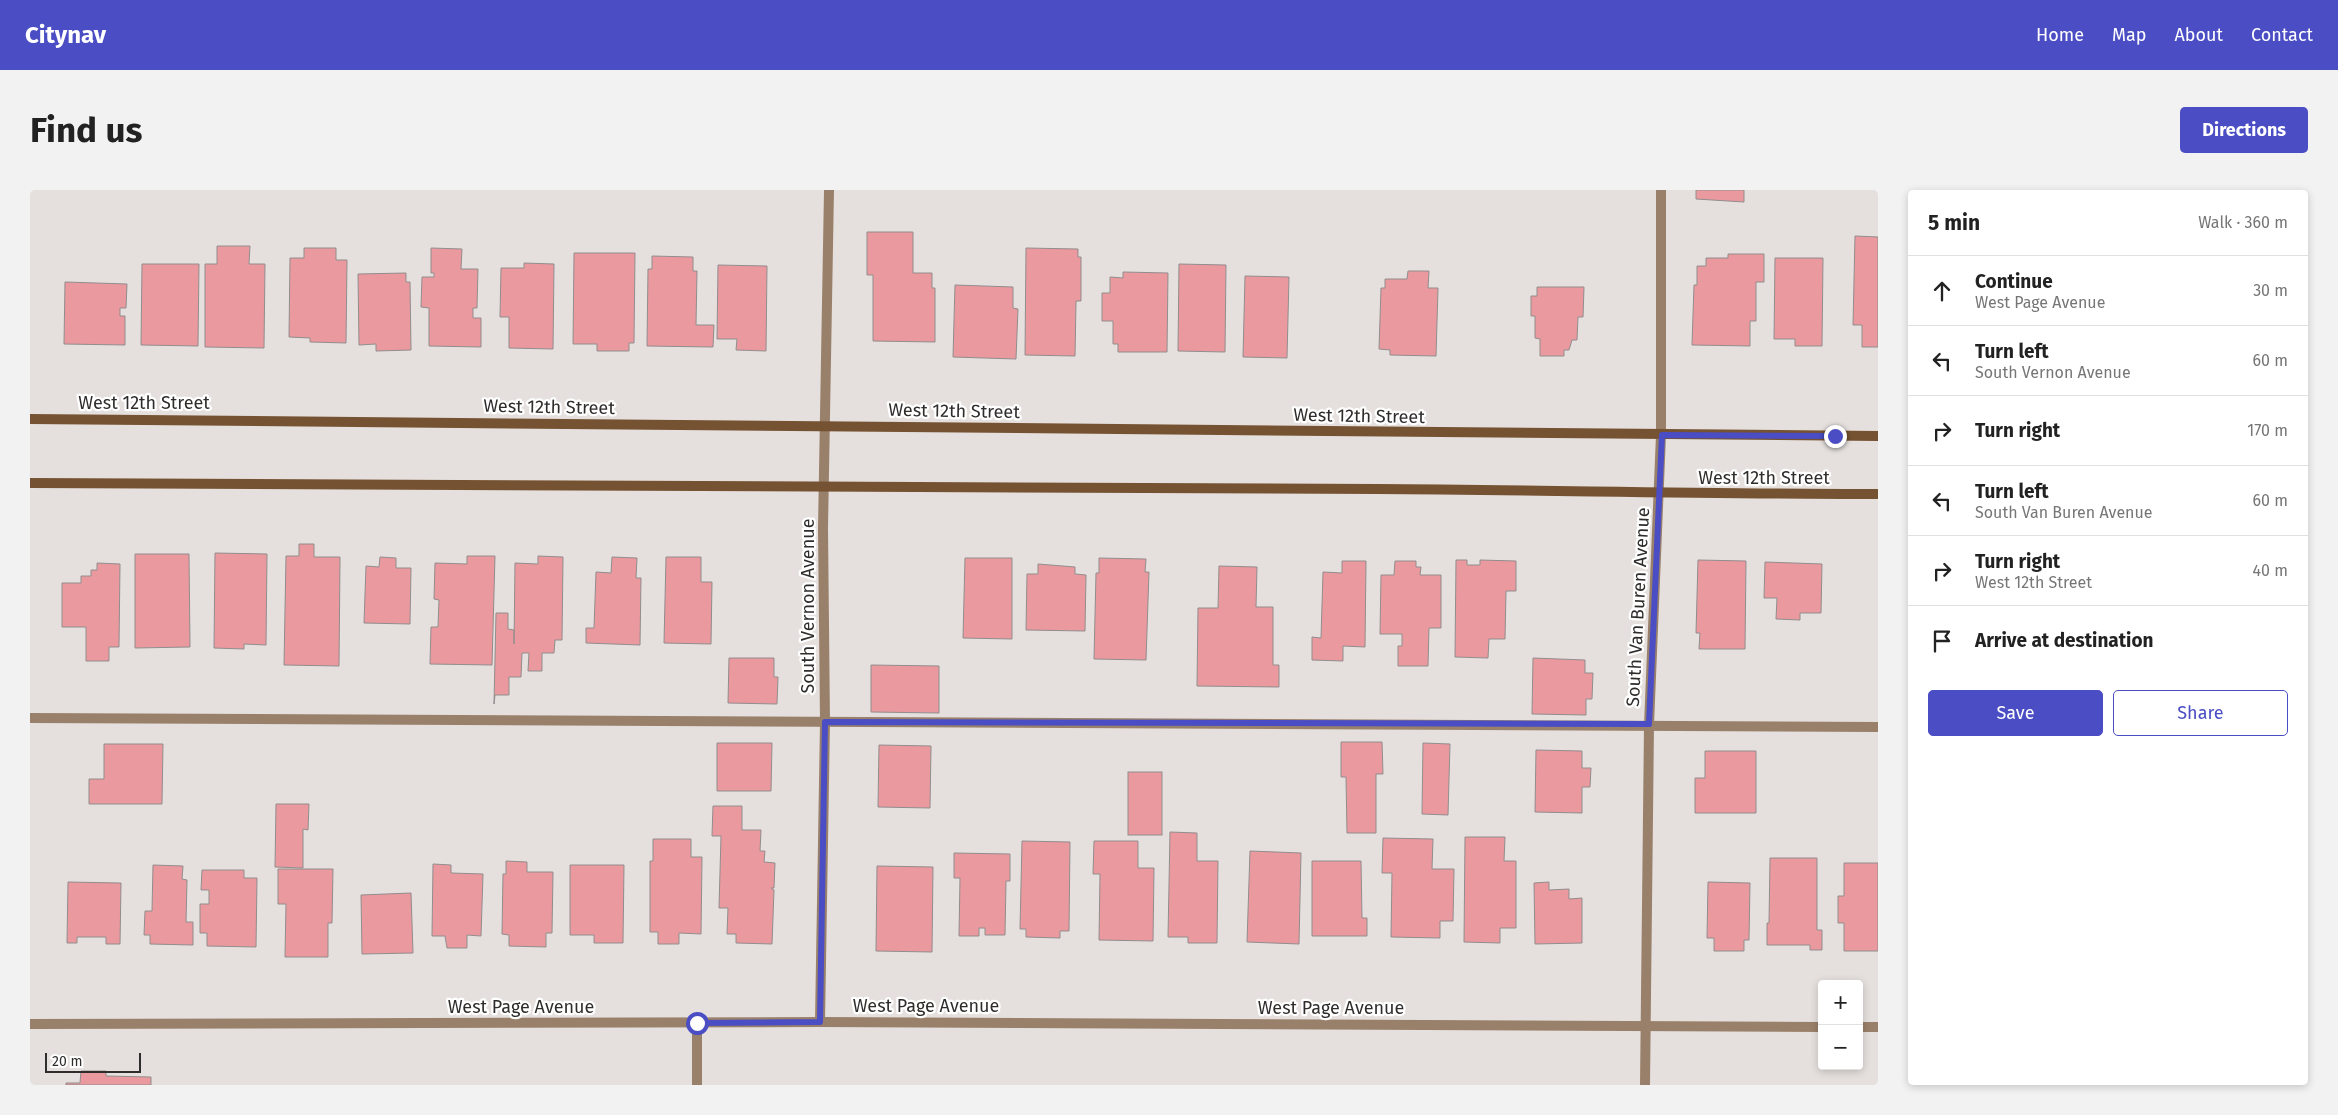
<!DOCTYPE html>
<html lang="en">
<head>
<meta charset="utf-8">
<style>
  body { margin:0; font-family:"Fira Sans",sans-serif; background:#f2f2f2; color:#222 }
  .controls { position:absolute; right:15px; bottom:15px; display:grid; overflow:hidden; border-radius:5px; box-shadow:0 2px 8px #0003 }
  .controls button { width:45px; height:45px; display:grid; place-items:center; padding:0; border:0; border-bottom:1px solid #e0e0e0; background:#fff; color:#222; font:25px sans-serif }
  .scale { position:absolute; left:15px; bottom:12px; width:96px; box-sizing:border-box; padding-left:5px; border:2px solid #2f2d2c; border-top:0; font-size:14px; line-height:18px; white-space:nowrap; color:#2f2d2c; -webkit-text-stroke:4px #fff; paint-order:stroke }
  .stop { position:absolute; width:15px; height:15px; margin:-11px; border:4px solid #4a4dc3; border-radius:50%; background:#fff }
  .stop.end { background:#4a4dc3; border-color:#fff; box-shadow:0 1px 5px #0008 }
  .list { margin:0; padding:0; list-style:none }
  h2 { display:flex; justify-content:space-between; align-items:center; height:65px; margin:0; padding:0 20px; font-size:21px }
  h2 small { font-size:16px; font-weight:400; color:#767676 }
  .list li { display:grid; grid-template-columns:32px 1fr auto; gap:15px; align-items:center; box-sizing:border-box; height:70px; padding:0 20px; border-top:1px solid #e0e0e0 }
  .list b { display:block; font-size:19px; white-space:nowrap }
  .list p { margin:0; font-size:16px; white-space:nowrap; color:#767676 }
  .list em { font-size:16px; font-style:normal; color:#767676 }
  .actions { display:flex; gap:10px; padding:15px 20px }
  .actions a { flex:1; padding:11px 0; border:1px solid #4a4dc3; border-radius:5px; text-align:center; font-size:18px; color:#4a4dc3 }
  .actions .main { background:#4a4dc3; color:#fff }
  .icon { flex:none; width:28px; height:28px; fill:none; stroke:currentColor; stroke-width:2; stroke-linecap:round; stroke-linejoin:round }
  .map { position:relative; flex:none; width:1848px; height:895px; overflow:hidden; border-radius:5px }
  header { display:flex; align-items:center; gap:30px; box-sizing:border-box; height:70px; padding:0 25px; background:#4a4dc3; color:#fff }
  header strong { font-size:24px }
  nav { display:flex; gap:28px; margin-inline-start:auto; font-size:18px }
  .intro { display:flex; align-items:center; justify-content:space-between; box-sizing:border-box; height:120px; padding:0 30px }
  h1 { margin:0; font-size:35px }
  .button { padding:12px 22px; border-radius:5px; background:#4a4dc3; color:#fff; font-size:18px; font-weight:700 }
  main { display:flex; gap:30px; padding:0 30px }
  aside { flex:1; background:#fff; border-radius:5px; box-shadow:0 2px 8px #0003 }
  .map>svg:first-child { display:block }
</style>
</head>
<body>
<header>
<strong>Citynav</strong>
<nav><a>Home</a><a>Map</a><a>About</a><a>Contact</a></nav>
</header>
<div class="intro"><h1>Find us</h1><a class="button">Directions</a></div>
<main>
<div class="map">
<svg width="1848" height="895" viewBox="0 0 1848 895">
  <rect width="100%" height="100%" fill="#e5e0de"/>
  <g fill="#ea999f" stroke="#928d8d">
    <path d="M1666 0H1714V12L1666 9Z"/>
    <path d="M837 42H883V83H902V98H905V152L843 151V85H837Z"/>
    <path d="M1825 46 1848 47V157H1832V135H1823Z"/>
    <path d="M187 56H220L219 74H235L234 158 175 157V74H187Z"/>
    <path d="M274 58H306V70H317L316 153 280 152V148L259 147 260 68H274Z"/>
    <path d="M401 58 432 59 431 79H448L447 118H443V128H451V157L399 156V118L391 117 392 87H404V83H401Z"/>
    <path d="M996 58 1048 59V67H1051V111H1046L1045 166 995 165Z"/>
    <path d="M544 63H605L604 153H599V161H567V154H543Z"/>
    <path d="M1698 64H1734V92H1726V131H1720V156L1662 155 1664 95H1667V76H1676V68H1698Z"/>
    <path d="M622 66 663 67V81H667L666 135H684L683 157 617 156 618 79H622Z"/>
    <path d="M1745 68H1793L1792 156H1765V149H1744Z"/>
    <path d="M494 73 524 74 523 159 479 158V127H470L471 78H494Z"/>
    <path d="M112 74H169L168 156 111 155Z"/>
    <path d="M1149 74 1196 75 1195 162 1148 161Z"/>
    <path d="M688 75 737 76 736 161 706 160 707 149H687Z"/>
    <path d="M1378 81H1399L1398 98H1408L1406 166 1360 165V160L1349 159 1351 98H1355V89H1377Z"/>
    <path d="M1093 82 1138 83 1137 162H1088V154H1083V131H1072V103H1080V87L1093 88Z"/>
    <path d="M376 83V92H380L381 160 346 161V154L329 155 328 84Z"/>
    <path d="M1215 86 1259 87 1257 168 1213 167Z"/>
    <path d="M35 92 97 94 96 118H90V126H95V155L34 154Z"/>
    <path d="M925 95 983 97V118L988 119 986 169 923 167Z"/>
    <path d="M1507 97H1554L1553 127H1548L1547 150H1542L1539 160H1534V166H1510V149L1505 148V126H1501V106H1507Z"/>
    <path d="M269 354H284V367H310L309 476 254 475 256 366H269Z"/>
    <path d="M185 363 237 364 236 455 214 454V459L184 458Z"/>
    <path d="M105 364H159L160 457 105 458Z"/>
    <path d="M437 366H465L462 475 400 474 401 437H408L409 410 404 409 405 373 437 374Z"/>
    <path d="M508 366 533 367 532 450H525L524 463H512V481H498L499 463H492L491 487H479V505H465L464 514 466 423H478V439L484 440V454L485 373 508 374Z"/>
    <path d="M350 367 366 368V378H381L380 434 334 433 336 376 349 377Z"/>
    <path d="M582 367 607 368 606 388H611L610 455 556 453V438H564L566 382 581 383Z"/>
    <path d="M636 367H671V392H682L681 454 634 453Z"/>
    <path d="M935 368H982V449L933 448Z"/>
    <path d="M1069 368 1116 369 1115 382H1119L1116 470 1064 469 1066 383H1069Z"/>
    <path d="M1426 370H1437V375H1450V370L1486 371V401H1476L1475 449H1459L1458 468 1425 467Z"/>
    <path d="M1668 370 1716 371 1715 459H1669L1670 443H1666Z"/>
    <path d="M1312 371H1336L1335 457 1313 456V471L1282 470V447L1291 448 1293 382 1312 383Z"/>
    <path d="M1365 371H1386V377H1391L1390 385H1411V438H1399L1398 476H1368V456H1372V444H1350L1351 385H1364Z"/>
    <path d="M1735 372 1792 374 1791 423H1770V430L1746 429 1747 408H1734Z"/>
    <path d="M67 373 90 374 89 457H79V471H56V437H32V393H51V386H61V380H67Z"/>
    <path d="M1008 374 1045 377V384L1056 385 1055 441 996 440 997 384H1008Z"/>
    <path d="M1189 376 1227 377 1226 417H1243V475H1249V497L1167 496 1168 418H1188Z"/>
    <path d="M699 468H744V487H748L747 514 698 513Z"/>
    <path d="M1503 468 1555 470V483H1563L1562 509H1556V525L1502 524Z"/>
    <path d="M841 475 909 476V523L841 522Z"/>
    <path d="M1311 552H1352L1353 584H1346V643H1317L1316 587H1311Z"/>
    <path d="M687 553H742L741 601H687Z"/>
    <path d="M1393 553 1420 554 1418 625 1392 624Z"/>
    <path d="M74 554H133L132 614H59V589H74Z"/>
    <path d="M849 555 901 556 900 618 848 617Z"/>
    <path d="M1506 560 1552 561V578H1561L1560 597H1552V623L1505 622Z"/>
    <path d="M1675 561H1726V623H1665V588H1675Z"/>
    <rect x="1098" y="582" width="34" height="63"/>
    <path d="M246 614H279L278 640 273 639V678L245 677Z"/>
    <path d="M683 616H712V640H731L730 661H735L734 672 745 673 744 698H741L744 700 742 754 706 753V744H697L698 718H689L691 646H682Z"/>
    <path d="M1140 642 1167 643V671H1188L1187 753H1158V747H1138Z"/>
    <path d="M1435 647H1475L1474 671H1486V738H1470V753L1434 752Z"/>
    <path d="M1353 648 1403 649 1402 679H1424L1423 731H1410V748L1361 747 1362 683H1352Z"/>
    <path d="M623 649H661V667H672L671 744 649 743V754H628V742H620V671H623Z"/>
    <path d="M992 651 1040 652 1039 741H1030V748L996 747V739H990Z"/>
    <path d="M1064 651H1108V678H1124L1123 751 1069 750 1070 684H1063Z"/>
    <path d="M1220 661 1271 663 1269 754 1217 752Z"/>
    <path d="M924 663 980 664V691H976L975 745H955V738H949V746H929L930 688H924Z"/>
    <path d="M1740 668H1787V740H1792V760H1780V755H1737V733H1739Z"/>
    <path d="M476 671 497 672V682H523L522 743H516V757L479 756V745L472 744 473 684H476Z"/>
    <path d="M1282 671H1331L1332 728H1337V746H1282Z"/>
    <path d="M1814 673H1848V761H1814V733H1808V706H1814Z"/>
    <path d="M403 674 421 675V683L453 684 451 746 437 745V758H417L415 746H402Z"/>
    <path d="M123 675 153 676 152 689 157 690 156 732H163V755L120 754V745H114L115 721H122Z"/>
    <path d="M540 675H594L593 753H564V745H540Z"/>
    <path d="M847 676 903 677 902 762 846 761Z"/>
    <path d="M248 679H303L302 733H298V767H255L256 714H248Z"/>
    <path d="M172 680H214V688H227L226 757 177 756V743H170V714H179V700H171Z"/>
    <path d="M38 692 91 693 90 754H76V747H47V753H37Z"/>
    <path d="M1519 692V700L1539 699V709L1552 708V753L1505 754 1504 693Z"/>
    <path d="M1678 692 1720 693 1719 750H1714V761H1684V748H1677Z"/>
    <path d="M381 703 383 763 332 764 331 705Z"/>
    <path d="M51 881H76V886L121 887V895H36V893H50Z"/>
  </g>
  <g fill="none" stroke-linecap="round" stroke-linejoin="round">
    <path stroke="#99806a" stroke-width="10" d="M0 528 1848 537"/>
    <g stroke="#99806a" stroke-width="10">
      <path d="M790 832 795 532 793 338 799 0"/>
      <path d="M0 834 790 832 1792 837"/>
      <path d="M1829 837H1848"/>
      <path d="M667 895V833"/>
      <path d="M1615 895 1619 535 1631 245V0"/>
    </g>
    <g stroke="#755231" stroke-width="10">
      <path d="M0 229 1848 246"/>
      <path d="M0 293C449 293 898 296 1347 299 1514 300 1681 304 1848 304"/>
    </g>
  </g>
  <g fill="none" stroke-linecap="round" stroke-linejoin="round">
    <path stroke="#4a4dc3" stroke-width="6" d="M667 833 790 832 795 532 1619 534 1632 245 1805 246"/>
  </g>
  <g text-anchor="middle" stroke-width="4.5" stroke-linejoin="round" paint-order="stroke">
    <g font-size="18" fill="#2f2d2c" stroke="#fff">
      <text x="114" y="219">West 12th Street</text>
      <text transform="translate(519 217) rotate(1)" y="6">West 12th Street</text>
      <text transform="translate(924 221) rotate(1)" y="6">West 12th Street</text>
      <text transform="translate(1329 226) rotate(1)" y="6">West 12th Street</text>
      <text x="1734" y="294">West 12th Street</text>
      <text transform="translate(778 416) rotate(-90)" y="6">South Vernon Avenue</text>
      <text transform="translate(1608 417) rotate(-87)" y="6">South Van Buren Avenue</text>
      <text x="896" y="822">West Page Avenue</text>
      <text x="491" y="823">West Page Avenue</text>
      <text x="1301" y="824">West Page Avenue</text>
    </g>
  </g>
</svg>
<div class="controls">
<button>+</button>
<button>−</button>
</div>
<div class="scale">20 m</div>
<div class="stop" style="left:667px;top:833px"></div>
<div class="stop end" style="left:1805px;top:246px"></div>
</div>
<aside>
<h2>5 min<small>Walk · 360 m</small></h2>
<ul class="list">
<li><svg class="icon" aria-label="ahead" viewBox="0 0 24 24"><path d="M12 20V5M6 11l6-6 6 6"/></svg><div><b>Continue</b><p>West Page Avenue</p></div><em>30 m</em></li>
<li><svg class="icon" aria-label="left" viewBox="0 0 24 24"><path d="M17 20v-9H6M10 6l-5 5 5 5"/></svg><div><b>Turn left</b><p>South Vernon Avenue</p></div><em>60 m</em></li>
<li><svg class="icon" aria-label="right" viewBox="0 0 24 24"><path d="M7 20v-9h11M14 6l5 5-5 5"/></svg><div><b>Turn right</b></div><em>170 m</em></li>
<li><svg class="icon" aria-label="left" viewBox="0 0 24 24"><path d="M17 20v-9H6M10 6l-5 5 5 5"/></svg><div><b>Turn left</b><p>South Van Buren Avenue</p></div><em>60 m</em></li>
<li><svg class="icon" aria-label="right" viewBox="0 0 24 24"><path d="M7 20v-9h11M14 6l5 5-5 5"/></svg><div><b>Turn right</b><p>West 12th Street</p></div><em>40 m</em></li>
<li><svg class="icon" aria-label="arrive" viewBox="0 0 24 24"><path d="M6 21V4h12l-3 4 3 4H6"/></svg><div><b>Arrive at destination</b></div></li>
</ul>
<div class="actions"><a class="main">Save</a><a>Share</a></div>
</aside>
</main>
</body>
</html>
